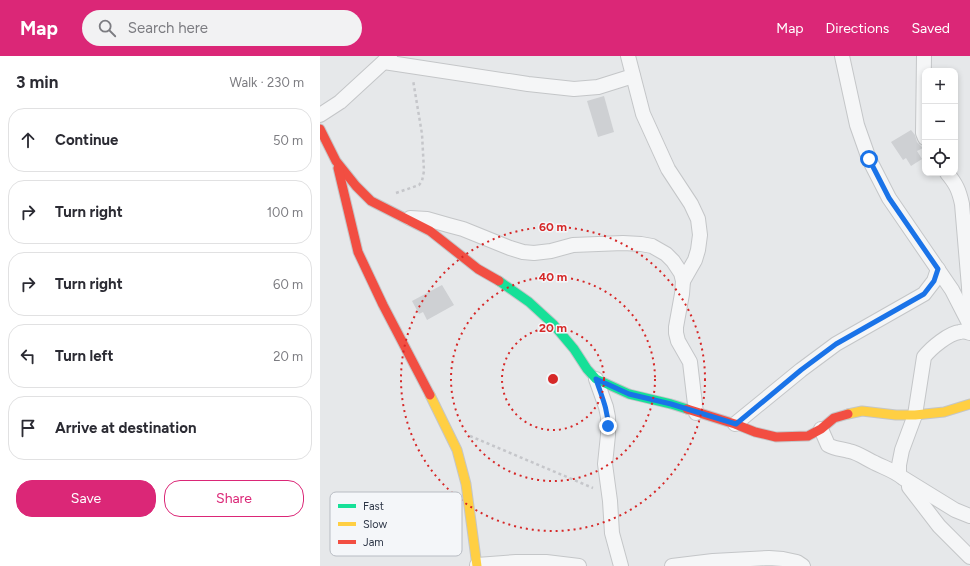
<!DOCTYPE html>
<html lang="en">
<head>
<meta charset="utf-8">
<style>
  body { margin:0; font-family:Figtree,sans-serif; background:#f2f2f3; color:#2b2b33 }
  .controls { position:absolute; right:12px; top:12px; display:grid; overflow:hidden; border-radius:8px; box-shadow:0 2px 6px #0003 }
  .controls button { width:36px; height:36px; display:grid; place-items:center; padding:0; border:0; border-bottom:1px solid #e1e1e2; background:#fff; color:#2b2b33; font:20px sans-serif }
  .stop { position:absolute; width:12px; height:12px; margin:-9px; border:3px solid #1a73e8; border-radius:50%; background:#fff }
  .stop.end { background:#1a73e8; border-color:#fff; box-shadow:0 1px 4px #0008 }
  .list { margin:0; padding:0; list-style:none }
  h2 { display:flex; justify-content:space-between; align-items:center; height:52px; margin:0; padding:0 16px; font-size:17px }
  h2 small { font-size:13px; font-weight:400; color:#7c7c81 }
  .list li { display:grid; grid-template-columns:26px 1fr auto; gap:12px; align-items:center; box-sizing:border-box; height:64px; margin:0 8px 8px; padding:0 8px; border:1px solid #e1e1e2; border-radius:16px }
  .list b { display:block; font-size:15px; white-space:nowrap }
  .list em { font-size:13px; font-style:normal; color:#7c7c81 }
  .actions { display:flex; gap:8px; padding:12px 16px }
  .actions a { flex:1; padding:9px 0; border:1px solid #db2777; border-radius:16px; text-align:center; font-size:14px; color:#db2777 }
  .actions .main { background:#db2777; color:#fff }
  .icon { flex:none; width:22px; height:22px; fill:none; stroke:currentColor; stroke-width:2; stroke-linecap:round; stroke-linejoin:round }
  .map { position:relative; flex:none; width:650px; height:510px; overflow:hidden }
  header { display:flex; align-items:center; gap:24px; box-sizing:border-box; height:56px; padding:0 20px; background:#db2777; color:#fff }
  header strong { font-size:19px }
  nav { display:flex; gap:22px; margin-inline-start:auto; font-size:14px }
  .search { width:280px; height:36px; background:#f2f2f3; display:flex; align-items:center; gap:10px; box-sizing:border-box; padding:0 14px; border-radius:22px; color:#7c7c81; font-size:15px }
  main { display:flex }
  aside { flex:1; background:#fff }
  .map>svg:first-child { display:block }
</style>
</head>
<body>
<header>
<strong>Map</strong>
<div class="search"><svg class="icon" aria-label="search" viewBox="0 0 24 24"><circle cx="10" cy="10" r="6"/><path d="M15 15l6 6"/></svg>Search here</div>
<nav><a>Map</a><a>Directions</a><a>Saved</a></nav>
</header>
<main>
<aside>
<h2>3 min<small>Walk · 230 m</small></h2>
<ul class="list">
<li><svg class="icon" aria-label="ahead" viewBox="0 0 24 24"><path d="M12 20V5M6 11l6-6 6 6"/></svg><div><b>Continue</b></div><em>50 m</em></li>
<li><svg class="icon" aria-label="right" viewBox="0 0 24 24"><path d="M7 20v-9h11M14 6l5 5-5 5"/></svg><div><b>Turn right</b></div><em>100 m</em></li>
<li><svg class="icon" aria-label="right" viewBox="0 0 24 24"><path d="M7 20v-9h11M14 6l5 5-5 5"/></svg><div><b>Turn right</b></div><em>60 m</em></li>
<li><svg class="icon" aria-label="left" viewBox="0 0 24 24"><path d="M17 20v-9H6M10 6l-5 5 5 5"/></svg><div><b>Turn left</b></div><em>20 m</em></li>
<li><svg class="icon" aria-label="arrive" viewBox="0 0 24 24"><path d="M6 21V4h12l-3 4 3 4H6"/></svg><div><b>Arrive at destination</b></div></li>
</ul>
<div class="actions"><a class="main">Save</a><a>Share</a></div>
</aside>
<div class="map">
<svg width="650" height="510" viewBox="0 0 650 510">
  <rect width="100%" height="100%" fill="#e6e8ea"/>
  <g fill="#ced0d3">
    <path d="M284 40 294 76 278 81 267 45Z"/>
    <path d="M591 74 595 79 597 86 603 92 597 95 602 103 591 110 586 102 583 104 571 86Z"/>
    <path d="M122 229 134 249 107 264 103 256 99 258 92 245Z"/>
  </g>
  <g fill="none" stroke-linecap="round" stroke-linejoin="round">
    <g stroke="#c4c6c8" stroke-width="16">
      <g id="street">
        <path d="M308 0 323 58 348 113 371 148 378 163 380 179 378 194 375 204 363 225"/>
        <path d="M522 0 537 69 549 103 569 142 632 234 650 269"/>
        <path d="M604 0 603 77 605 82"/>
        <path d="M64 6 208 28 254 33 278 31 313 20"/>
        <path d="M0 59 20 46 70 0"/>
        <path d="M627 117C636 128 639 134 642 148L649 231 650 255"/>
        <path d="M90 162 107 163 128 169 143 173 190 192 203 196 214 197 231 195 253 189 303 187 321 188 332 190 346 198 353 205 361 217 363 225 362 238 356 271V277L358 285 370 306 376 357"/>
        <path d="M276 323 286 351 288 361V379L285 408 290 445 292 477 301 510"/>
        <path d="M415 368 481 314 516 288 604 238 614 225 618 213"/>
        <path d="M501 373 508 389C515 393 522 393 529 395 539 397 546 403 555 407 565 412 575 415 583 422L635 454 650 460"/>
        <path d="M579 418V409L582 394 595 359 604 301C611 292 629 277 640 276 643 275 647 276 650 277"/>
        <path d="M589 431 619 470 650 501"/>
        <path d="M157 509 196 506H226L259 510"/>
        <path d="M352 510 393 505 449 502 463 503 477 506 483 510"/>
      </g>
    </g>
    <g stroke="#c4c6c8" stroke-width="11">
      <path id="fast" d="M179 225 209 246 233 268 254 293 267 313 276 323 309 338 351 348 367 353"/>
    </g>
    <g stroke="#c4c6c8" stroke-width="11">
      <g id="slow">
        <path d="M110 339 137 394 146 428 157 510"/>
        <path d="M528 358 542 355 576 359H595L624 356 650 348"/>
      </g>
    </g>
    <g stroke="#c4c6c8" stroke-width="11">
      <g id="jam">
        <path d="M0 73 16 105 36 130 51 145 110 175 158 213 179 225"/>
        <path d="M18 112 38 196 63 249 110 339"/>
        <path d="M367 353 415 368 435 376 456 381 488 380 501 373 514 362 528 358"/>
      </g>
    </g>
    <g stroke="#c5c6ca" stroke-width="2.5" stroke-dasharray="3 3" stroke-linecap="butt">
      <path d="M76 137 99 129 102 125 104 115 102 78 93 24"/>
      <path d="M150 380 273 432"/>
    </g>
    <use href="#street" stroke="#f5f6f7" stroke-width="14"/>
    <use href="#fast" stroke="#16e098" stroke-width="9"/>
    <use href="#slow" stroke="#ffcf43" stroke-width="9"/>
    <use href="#jam" stroke="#f24e42" stroke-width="9"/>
  </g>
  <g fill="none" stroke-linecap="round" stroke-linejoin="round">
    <path stroke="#1a73e8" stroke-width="5" d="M288 370C288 353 281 339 276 323L309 338 351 348 416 368 481 314 516 288 604 238 614 225 618 213 569 142 549 103"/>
  </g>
  <g fill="none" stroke="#d62828" stroke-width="2" stroke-dasharray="2 4">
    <circle cx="233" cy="323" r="51"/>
    <circle cx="233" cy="323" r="102"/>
    <circle cx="233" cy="323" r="152"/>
  </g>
  <rect x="10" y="436" width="132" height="64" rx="6" fill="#f4f6f9" stroke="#b8bcc3" stroke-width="1"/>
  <rect x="18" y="448" width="18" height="4" fill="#16e098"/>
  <rect x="18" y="466" width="18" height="4" fill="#ffcf43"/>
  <rect x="18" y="484" width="18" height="4" fill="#f24e42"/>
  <g font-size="11" fill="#2b3445">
    <text x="43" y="454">Fast</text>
    <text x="43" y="472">Slow</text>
    <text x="43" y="490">Jam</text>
  </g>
  <circle cx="233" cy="323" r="6" fill="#d62828" stroke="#f4f6f9" stroke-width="2"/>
  <g font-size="12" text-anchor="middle" font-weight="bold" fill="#d62828" stroke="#f4f6f9" stroke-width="3" stroke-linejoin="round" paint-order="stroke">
    <text x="233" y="175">60 m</text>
    <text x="233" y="225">40 m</text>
    <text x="233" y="276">20 m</text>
  </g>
</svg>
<div class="controls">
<button>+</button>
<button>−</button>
<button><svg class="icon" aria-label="locate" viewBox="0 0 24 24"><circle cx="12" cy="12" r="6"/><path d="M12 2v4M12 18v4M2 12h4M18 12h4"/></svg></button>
</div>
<div class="stop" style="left:549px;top:103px"></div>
<div class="stop end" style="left:288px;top:370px"></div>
</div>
</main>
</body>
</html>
